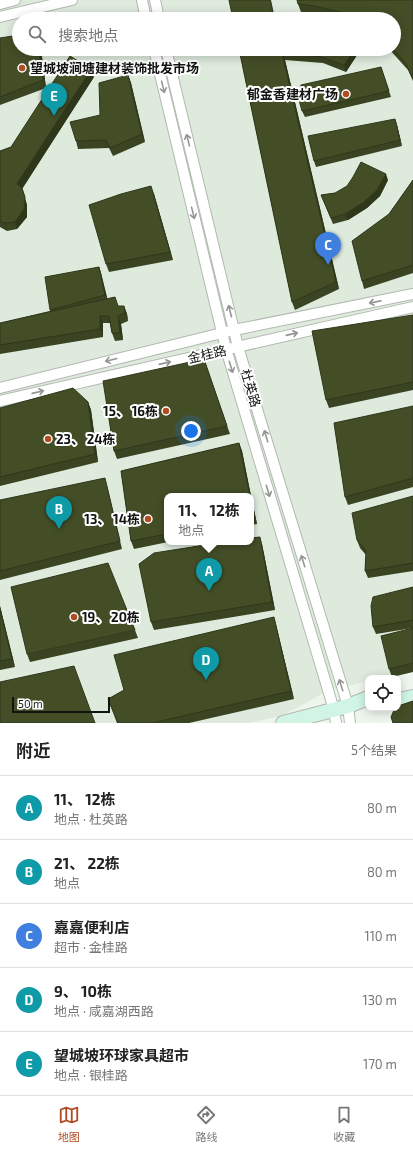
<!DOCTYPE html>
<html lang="zh">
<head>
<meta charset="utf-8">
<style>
  body { margin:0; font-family:"Exo 2","Noto Sans SC",sans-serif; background:#f2f2f2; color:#222 }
  .controls { position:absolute; right:12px; bottom:12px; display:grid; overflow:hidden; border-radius:8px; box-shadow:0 2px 10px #0003 }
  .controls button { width:36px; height:36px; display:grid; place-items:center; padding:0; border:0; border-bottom:1px solid #e0e0e0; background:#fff; color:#222; font:20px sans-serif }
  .scale { position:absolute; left:12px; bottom:10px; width:98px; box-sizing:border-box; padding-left:4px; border:2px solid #111411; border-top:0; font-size:11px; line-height:14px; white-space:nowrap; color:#111411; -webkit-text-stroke:3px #fff; paint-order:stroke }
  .you { position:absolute; left:191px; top:431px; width:14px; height:14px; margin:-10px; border:3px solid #fff; border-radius:50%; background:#1a73e8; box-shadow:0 0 0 6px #1a73e833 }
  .badge { display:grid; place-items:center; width:26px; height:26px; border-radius:50%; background:#b14b22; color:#fff; font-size:13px; font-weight:700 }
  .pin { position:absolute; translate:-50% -33px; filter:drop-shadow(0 1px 2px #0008) }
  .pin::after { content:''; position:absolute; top:21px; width:14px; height:12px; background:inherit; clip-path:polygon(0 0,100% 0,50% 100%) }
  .popup { position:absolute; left:164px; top:493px; width:90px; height:52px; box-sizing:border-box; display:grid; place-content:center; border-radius:8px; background:#fff; filter:drop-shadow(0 1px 3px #0005); font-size:13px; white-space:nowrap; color:#767676 }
  .popup b { font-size:15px; color:#222 }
  .popup::after { content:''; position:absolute; left:50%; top:100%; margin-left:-8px; border:8px solid transparent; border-top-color:#fff }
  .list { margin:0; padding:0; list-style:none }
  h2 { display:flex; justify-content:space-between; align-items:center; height:52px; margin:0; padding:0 16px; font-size:17px }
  h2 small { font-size:13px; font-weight:400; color:#767676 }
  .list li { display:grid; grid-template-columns:26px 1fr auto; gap:12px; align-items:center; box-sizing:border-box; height:64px; padding:0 16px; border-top:1px solid #e0e0e0 }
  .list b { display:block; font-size:15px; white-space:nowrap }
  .list p { margin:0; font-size:13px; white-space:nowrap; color:#767676 }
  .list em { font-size:13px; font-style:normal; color:#767676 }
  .icon { flex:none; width:22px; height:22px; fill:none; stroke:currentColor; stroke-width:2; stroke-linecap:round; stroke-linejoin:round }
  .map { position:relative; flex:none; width:413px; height:723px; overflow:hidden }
  .search { position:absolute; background:#fff; box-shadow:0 2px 10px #0003; left:12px; right:12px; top:12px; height:44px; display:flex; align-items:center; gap:10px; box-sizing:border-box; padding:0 14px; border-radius:22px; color:#767676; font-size:15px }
  .sheet { height:372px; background:#fff }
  nav { display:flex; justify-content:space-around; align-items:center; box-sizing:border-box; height:56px; border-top:1px solid #e0e0e0; background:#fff; font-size:11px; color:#767676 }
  nav a { display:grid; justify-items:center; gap:2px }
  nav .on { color:#b14b22 }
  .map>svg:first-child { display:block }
</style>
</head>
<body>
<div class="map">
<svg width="413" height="723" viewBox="0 0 413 723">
  <rect width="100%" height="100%" fill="#eef5ed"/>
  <path fill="#ddeadc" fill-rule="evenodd" d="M0 0H413V668L377 678H368V681L328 691 281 716 248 723H0ZM19 19H394V49H19ZM167 496H251V542H167Z"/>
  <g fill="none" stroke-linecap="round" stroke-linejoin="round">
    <g stroke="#b2b9b1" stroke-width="12">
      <g id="minor">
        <path d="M142 0 146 19"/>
        <path d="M155 0 159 19"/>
        <path d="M0 4 15 0"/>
        <path d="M0 17 72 0"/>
        <path d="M154 49 226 349 334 710 336 723"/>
        <path d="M166 49 238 347 348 706 350 723"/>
        <path d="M0 388 234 330 413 294"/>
        <path d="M0 401 413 307"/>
      </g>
    </g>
    <g stroke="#b2b9b1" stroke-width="16">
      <g id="secondary">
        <path d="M398 700 413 697"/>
        <path d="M283 723 348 706 368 698"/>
      </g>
    </g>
    <use href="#minor" stroke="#fff" stroke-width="10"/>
    <use href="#secondary" stroke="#d0f5e5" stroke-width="14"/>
  </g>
  <g fill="#3a4322">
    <path d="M413 0V81L408 70 389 49H394V19H340L318 14 301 12 298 4Z"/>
    <path d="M0 38 19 49H41L46 88 0 105Z"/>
    <path d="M239 49H282L283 52 355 49 357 55 346 72 323 63 285 60 339 289 295 310 292 302Z"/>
    <path d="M381 67 391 97 305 117 302 111Z"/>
    <path d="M128 75 131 83 145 142 113 156 109 148 78 149 76 141 100 115Z"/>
    <path d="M94 77 22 189 27 205V217L17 229 7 231 0 227V151L11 147Z"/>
    <path d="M395 119 397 125 402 146 316 167 314 161Z"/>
    <path d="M388 180 380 196 367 208 348 220 333 224 321 195 335 193Z"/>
    <path d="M413 180V273L364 289 362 281 389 214Z"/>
    <path d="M154 194 173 260 109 272 106 264Z"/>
    <path d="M99 267 101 273 107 299 118 306H124L127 314 128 321 121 324 123 340 115 341 112 333 110 323H103V337L0 354V323L50 311V310Z"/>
    <path d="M413 315V390L329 408 326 400Z"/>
    <path d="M204 359 230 434 117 459 114 451Z"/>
    <path d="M88 402 91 410 98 462 0 486V408Z"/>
    <path d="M413 406V487L348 505 345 497Z"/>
    <path d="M239 443 242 451 251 496H167V542H168L134 549 131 541 121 471Z"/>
    <path d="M107 486 122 549 0 580V500Z"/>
    <path d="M251 496 257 524 251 525Z"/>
    <path d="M413 496V571L368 578 365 571 366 555 360 548 357 540Z"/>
    <path d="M262 544 275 610 154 630 151 622Z"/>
    <path d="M413 587V628L376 634 373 627Z"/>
    <path d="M0 606 15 667 0 670Z"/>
    <path d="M276 625 294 699 189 723H117L108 699Z"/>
    <path d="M413 628V672L392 677 389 669Z"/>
    <path d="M135 630 138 638 30 662 27 654Z"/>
  </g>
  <g fill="#2f371b">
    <path d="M270 0H271L275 19H274Z"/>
    <path d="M39 49H41L46 88 43 80Z"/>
    <path d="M281 49H282L283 54V53L285 60 339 289 336 282Z"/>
    <path d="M355 49 357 55 346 72 344 65Z"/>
    <path d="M91 69 94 77 22 189 27 205V217L17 229 15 222 17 184Z"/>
    <path d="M128 75 131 83 145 142 142 134Z"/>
    <path d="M395 119 397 125 402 146 400 140Z"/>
    <path d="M386 174 388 180 380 196 367 208 348 220 345 214Z"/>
    <path d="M151 186 154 194 173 260 170 252Z"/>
    <path d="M99 267 101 273 108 301 105 295Z"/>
    <path d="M124 306 127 314 128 321 125 313Z"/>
    <path d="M100 316 103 323V337L100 329Z"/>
    <path d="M118 316 121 324 123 340 120 333Z"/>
    <path d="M88 402 91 410 98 462 95 454Z"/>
    <path d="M239 443 242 451 251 496H250Z"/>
    <path d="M251 496 257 524 254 516 251 502Z"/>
    <path d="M260 537 262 544 275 610 272 602Z"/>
    <path d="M0 606 15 667 12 659 0 610Z"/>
    <path d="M274 617 276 625 294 699 291 691Z"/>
  </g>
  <g fill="#434e27" stroke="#2f371b">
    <path d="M229 0H270L274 19H233Z"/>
    <path d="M297 0H413V79L405 62 393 49H394V19H357L348 14 315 6 298 4Z"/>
    <path d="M19 35V49H39L43 80 0 97V38Z"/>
    <path d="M239 49H281L336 282 292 302Z"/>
    <path d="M284 49H355L344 65 321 57 283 53Z"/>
    <path d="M70 56 91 69 17 184 22 188 25 197 24 209 15 222 4 223 0 221V151L11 147Z"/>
    <path d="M381 67 389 91 302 111 298 96 301 85Z"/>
    <path d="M128 75 142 134 110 148 106 140 76 141 70 122 100 115 99 83Z"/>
    <path d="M395 119 400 140 314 161 308 136Z"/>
    <path d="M361 162 386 174 377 190 364 202 345 214 331 218 321 195 335 193 347 186 353 177Z"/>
    <path d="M413 180V265L362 281 352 241 389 214Z"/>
    <path d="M151 186 170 252 106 264 89 205 121 194Z"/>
    <path d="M99 267 105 295 50 310 45 277Z"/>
    <path d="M115 297 118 306H124L125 313 118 316 120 333H112L109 316H100V329L0 345V323Z"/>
    <path d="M413 315V382L326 400 312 331Z"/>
    <path d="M204 359 227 426 114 451 103 381Z"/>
    <path d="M73 388 88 402 95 454 0 477V408Z"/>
    <path d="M413 406V478L345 497 334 423Z"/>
    <path d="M239 443 250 496H167V534L131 541 121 471Z"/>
    <path d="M105 478 120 541 0 571V500Z"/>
    <path d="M413 496V563L365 571 366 551 357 540 352 513Z"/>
    <path d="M251 502 254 516H251Z"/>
    <path d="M260 537 272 602 151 622 139 564 154 553 224 542H251V538Z"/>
    <path d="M108 563 135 630 27 654 11 587Z"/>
    <path d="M413 587V620L373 627 371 606 373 597Z"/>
    <path d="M0 610 12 659 0 661Z"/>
    <path d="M274 617 291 691 152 723H118L108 699 124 690 114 655Z"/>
    <path d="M413 628V663L389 669 381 636Z"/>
    <path d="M74 666 95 723H0V682Z"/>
    <path d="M413 701V723H393L391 717 395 708H398V706Z"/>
  </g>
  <defs><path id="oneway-shaft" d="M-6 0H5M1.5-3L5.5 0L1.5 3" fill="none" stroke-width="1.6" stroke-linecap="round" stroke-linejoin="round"/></defs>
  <g stroke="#949594">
    <use href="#oneway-shaft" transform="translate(163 87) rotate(76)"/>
    <use href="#oneway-shaft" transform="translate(188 140) rotate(-104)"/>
    <use href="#oneway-shaft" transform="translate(193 213) rotate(76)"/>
    <use href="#oneway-shaft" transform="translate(375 302) rotate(169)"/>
    <use href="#oneway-shaft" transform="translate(230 311) rotate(-104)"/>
    <use href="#oneway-shaft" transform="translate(292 334) rotate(-13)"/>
    <use href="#oneway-shaft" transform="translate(111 360) rotate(166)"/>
    <use href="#oneway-shaft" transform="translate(165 363) rotate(-13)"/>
    <use href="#oneway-shaft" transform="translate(231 367) rotate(73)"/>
    <use href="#oneway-shaft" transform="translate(38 392) rotate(-13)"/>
    <use href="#oneway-shaft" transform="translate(266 436) rotate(-107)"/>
    <use href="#oneway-shaft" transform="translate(268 491) rotate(73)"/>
    <use href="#oneway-shaft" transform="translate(303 561) rotate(-107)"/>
    <use href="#oneway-shaft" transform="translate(341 685) rotate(-107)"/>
  </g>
  <g fill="#b14b22" stroke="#fff" stroke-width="1.5">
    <circle cx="22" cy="68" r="4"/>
    <circle cx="346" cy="94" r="4"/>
    <circle cx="166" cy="411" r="4"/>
    <circle cx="48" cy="439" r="4"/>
    <circle cx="148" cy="519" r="4"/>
    <circle cx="74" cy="617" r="4"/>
  </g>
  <g text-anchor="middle" stroke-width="4" stroke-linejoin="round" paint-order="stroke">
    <g font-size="13" font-weight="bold" fill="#111411" stroke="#fff" text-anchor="start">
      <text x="30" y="73">望城坡涧塘建材装饰批发市场</text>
      <text x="338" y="99" text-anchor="end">郁金香建材广场</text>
      <text x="158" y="416" text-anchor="end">15、 16栋</text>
      <text x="56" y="444">23、 24栋</text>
      <text x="140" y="524" text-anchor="end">13、 14栋</text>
      <text x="82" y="622">19、 20栋</text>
    </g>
    <g font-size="13" fill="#111411" stroke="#fff">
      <text transform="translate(207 354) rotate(-13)" y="5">金桂路</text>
      <text transform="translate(251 388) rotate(73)" y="5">杜英路</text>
    </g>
  </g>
</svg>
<div class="controls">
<button><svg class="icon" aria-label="locate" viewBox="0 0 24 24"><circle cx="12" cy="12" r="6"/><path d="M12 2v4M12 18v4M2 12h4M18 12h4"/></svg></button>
</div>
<div class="scale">50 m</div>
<div class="you"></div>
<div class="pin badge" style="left:209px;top:591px;background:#0f9aa8">A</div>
<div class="popup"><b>11、 12栋</b>地点</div>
<div class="pin badge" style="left:59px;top:529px;background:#0f9aa8">B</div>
<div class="pin badge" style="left:328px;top:265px;background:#3f7fe0">C</div>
<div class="pin badge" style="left:206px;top:680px;background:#0f9aa8">D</div>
<div class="pin badge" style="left:54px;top:116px;background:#0f9aa8">E</div>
<div class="search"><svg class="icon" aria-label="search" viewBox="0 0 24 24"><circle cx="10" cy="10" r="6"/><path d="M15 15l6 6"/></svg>搜索地点</div>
</div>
<section class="sheet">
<h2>附近<small>5个结果</small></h2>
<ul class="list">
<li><span class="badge" style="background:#0f9aa8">A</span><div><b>11、 12栋</b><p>地点 · 杜英路</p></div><em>80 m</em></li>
<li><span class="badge" style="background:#0f9aa8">B</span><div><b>21、 22栋</b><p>地点</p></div><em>80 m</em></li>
<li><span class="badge" style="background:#3f7fe0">C</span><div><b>嘉嘉便利店</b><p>超市 · 金桂路</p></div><em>110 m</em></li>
<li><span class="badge" style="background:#0f9aa8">D</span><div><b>9、 10栋</b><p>地点 · 咸嘉湖西路</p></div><em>130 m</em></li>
<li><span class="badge" style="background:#0f9aa8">E</span><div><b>望城坡环球家具超市</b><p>地点 · 银桂路</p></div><em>170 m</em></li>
</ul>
</section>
<nav>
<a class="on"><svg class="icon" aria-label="map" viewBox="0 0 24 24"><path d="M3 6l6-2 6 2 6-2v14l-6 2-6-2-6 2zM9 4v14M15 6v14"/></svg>地图</a>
<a><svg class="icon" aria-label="directions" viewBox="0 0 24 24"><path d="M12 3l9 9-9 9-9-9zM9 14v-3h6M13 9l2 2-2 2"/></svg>路线</a>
<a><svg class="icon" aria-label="saved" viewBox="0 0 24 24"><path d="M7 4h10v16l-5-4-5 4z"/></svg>收藏</a>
</nav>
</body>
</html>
